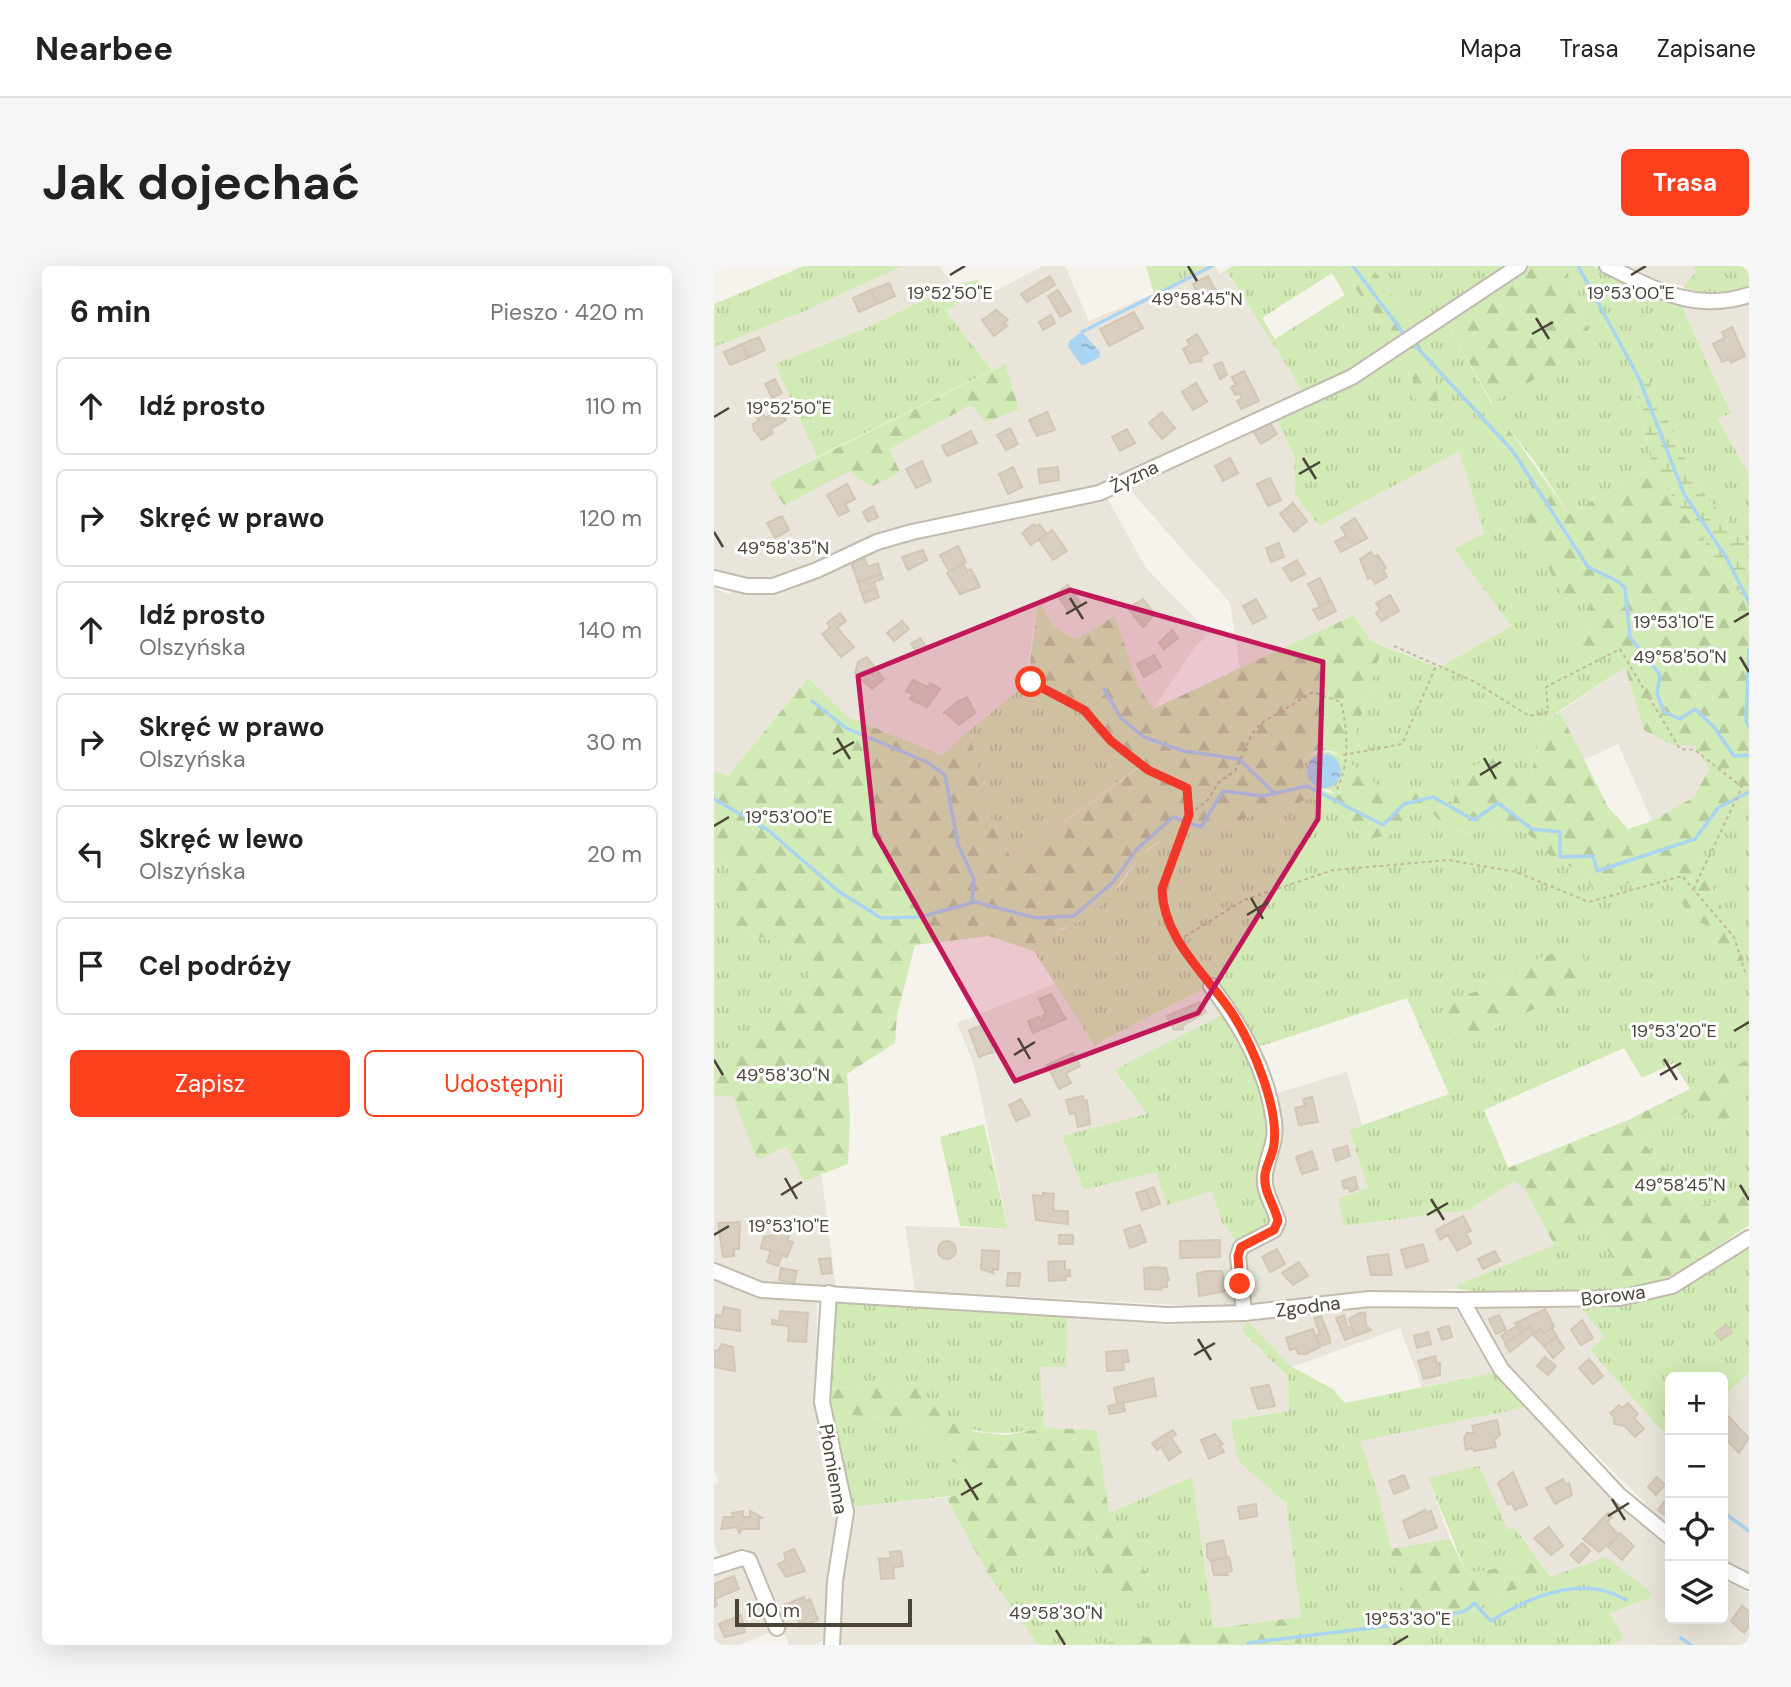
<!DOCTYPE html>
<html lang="pl">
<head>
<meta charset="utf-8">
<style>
  body { margin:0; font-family:"DM Sans",sans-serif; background:#f6f6f6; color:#222 }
  .controls { position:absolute; right:21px; bottom:21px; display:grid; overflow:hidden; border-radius:10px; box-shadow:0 7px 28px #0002 }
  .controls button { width:63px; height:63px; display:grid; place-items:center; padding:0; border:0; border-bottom:2px solid #e0e0e0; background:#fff; color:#222; font:35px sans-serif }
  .scale { position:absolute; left:21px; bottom:18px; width:177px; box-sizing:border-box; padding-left:7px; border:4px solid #4b4439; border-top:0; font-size:19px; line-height:24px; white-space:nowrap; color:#4b4439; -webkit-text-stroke:5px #fff; paint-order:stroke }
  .stop { position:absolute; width:21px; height:21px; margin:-16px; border:5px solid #fc3f1d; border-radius:50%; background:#fff }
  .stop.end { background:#fc3f1d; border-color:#fff; box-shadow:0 2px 7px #0008 }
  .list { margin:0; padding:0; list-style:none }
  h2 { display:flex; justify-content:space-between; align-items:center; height:91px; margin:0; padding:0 28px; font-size:30px }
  h2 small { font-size:23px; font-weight:400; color:#767676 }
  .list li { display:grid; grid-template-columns:46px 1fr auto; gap:21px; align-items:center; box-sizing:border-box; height:98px; margin:0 14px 14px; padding:0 14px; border:2px solid #e0e0e0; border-radius:10px }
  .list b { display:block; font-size:26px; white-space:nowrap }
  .list p { margin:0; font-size:23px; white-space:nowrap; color:#767676 }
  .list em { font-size:23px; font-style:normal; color:#767676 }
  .actions { display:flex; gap:14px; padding:21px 28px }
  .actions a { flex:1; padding:16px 0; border:2px solid #fc3f1d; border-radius:10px; text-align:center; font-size:24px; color:#fc3f1d }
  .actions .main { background:#fc3f1d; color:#fff }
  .icon { flex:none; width:38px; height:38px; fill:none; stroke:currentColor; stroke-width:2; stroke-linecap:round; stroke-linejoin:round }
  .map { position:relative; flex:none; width:1035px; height:1379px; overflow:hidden; border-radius:10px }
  header { display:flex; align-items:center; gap:42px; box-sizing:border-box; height:98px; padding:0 35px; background:#fff; border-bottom:2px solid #e0e0e0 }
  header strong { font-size:33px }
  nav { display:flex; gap:38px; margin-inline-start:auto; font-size:24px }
  .intro { display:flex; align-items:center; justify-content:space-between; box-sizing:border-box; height:168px; padding:0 42px }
  h1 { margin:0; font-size:49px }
  .button { padding:18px 32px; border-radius:10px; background:#fc3f1d; color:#fff; font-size:24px; font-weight:700 }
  main { display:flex; gap:42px; padding:0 42px }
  aside { flex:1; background:#fff; border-radius:10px; box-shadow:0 7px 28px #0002 }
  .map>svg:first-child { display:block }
</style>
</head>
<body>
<header>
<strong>Nearbee</strong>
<nav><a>Mapa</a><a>Trasa</a><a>Zapisane</a></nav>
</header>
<div class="intro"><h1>Jak dojechać</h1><a class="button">Trasa</a></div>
<main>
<aside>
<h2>6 min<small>Pieszo · 420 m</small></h2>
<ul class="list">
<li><svg class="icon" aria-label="ahead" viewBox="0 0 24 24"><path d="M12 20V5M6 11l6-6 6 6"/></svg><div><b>Idź prosto</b></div><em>110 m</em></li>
<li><svg class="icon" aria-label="right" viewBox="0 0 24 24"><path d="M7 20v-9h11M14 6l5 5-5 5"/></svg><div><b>Skręć w prawo</b></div><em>120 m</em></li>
<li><svg class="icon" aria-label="ahead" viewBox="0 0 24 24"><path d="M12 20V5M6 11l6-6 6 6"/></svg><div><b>Idź prosto</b><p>Olszyńska</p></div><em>140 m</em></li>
<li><svg class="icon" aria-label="right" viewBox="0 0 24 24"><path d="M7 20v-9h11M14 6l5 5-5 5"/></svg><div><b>Skręć w prawo</b><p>Olszyńska</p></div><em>30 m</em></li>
<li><svg class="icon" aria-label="left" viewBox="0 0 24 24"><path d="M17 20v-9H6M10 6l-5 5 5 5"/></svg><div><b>Skręć w lewo</b><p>Olszyńska</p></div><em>20 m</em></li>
<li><svg class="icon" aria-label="arrive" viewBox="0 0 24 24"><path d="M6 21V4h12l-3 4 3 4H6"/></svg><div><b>Cel podróży</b></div></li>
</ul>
<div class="actions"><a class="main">Zapisz</a><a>Udostępnij</a></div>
</aside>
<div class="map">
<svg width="1035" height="1379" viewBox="0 0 1035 1379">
  <defs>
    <pattern id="grass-tufts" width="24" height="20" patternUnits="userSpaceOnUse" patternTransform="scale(1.75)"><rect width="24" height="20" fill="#d2eab5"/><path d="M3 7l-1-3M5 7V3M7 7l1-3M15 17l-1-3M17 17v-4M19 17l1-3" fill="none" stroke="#b6ca9c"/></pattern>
    <pattern id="forest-firs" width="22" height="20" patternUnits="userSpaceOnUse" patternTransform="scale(1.75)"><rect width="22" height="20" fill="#d2eab5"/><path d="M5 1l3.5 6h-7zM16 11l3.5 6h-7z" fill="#b6ca9c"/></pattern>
    <pattern id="wetland-marsh" width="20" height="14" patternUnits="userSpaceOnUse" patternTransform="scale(1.75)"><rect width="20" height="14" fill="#d2eab5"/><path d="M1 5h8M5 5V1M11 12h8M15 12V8" fill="none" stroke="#b6ca9c"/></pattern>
    <pattern id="water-ripples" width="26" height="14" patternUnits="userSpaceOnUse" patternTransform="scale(1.75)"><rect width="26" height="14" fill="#a9d4f2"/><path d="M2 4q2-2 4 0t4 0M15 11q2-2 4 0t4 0" fill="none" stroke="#8caec5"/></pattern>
  </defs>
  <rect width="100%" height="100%" fill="#f6f3ec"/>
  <g fill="#eae5da">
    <path d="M188 0H225L239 19 157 60 61 98 103 191 55 216 136 204 186 206 175 183 257 139 291 99 278 104 232 45 270 20 281 25 329 0H351L375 55 440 28 492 0H501L506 8 512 4 590 127 479 173 377 226 172 265 66 315 34 318 0 308V81L89 46Z"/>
    <path d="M915 0H979L982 6 970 20 948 16Z"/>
    <path d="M1035 34V209L1004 153 1017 146 966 37Z"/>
    <path d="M561 150 580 189 581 229 605 260 745 185 770 267 740 283 797 360 725 402 656 374 640 349 526 403 516 337 413 221Z"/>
    <path d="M392 230 432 302 496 367 481 381 439 443 424 420 401 350 362 373 340 361 324 334 311 420 228 489 134 451 94 412 14 510 0 505V322L14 328 24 324H53L157 281 325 249Z"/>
    <path d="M911 401 930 464 958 479 980 480 995 503 980 531 938 555 904 478 870 494 846 446Z"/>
    <path d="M341 718 380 779 491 722 511 748 400 805 433 848 348 870 370 924 442 906 498 925 508 957 522 974 518 992 522 1042 201 1025 191 960 294 963 261 802 243 757Z"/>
    <path d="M633 806 648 859 635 864 654 922 630 960 755 944 800 915 810 922 841 980 743 1019 744 1023 644 1026 537 1039 528 991 533 981 564 966 575 955 559 919 565 868 560 828Z"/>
    <path d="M63 829 104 882 122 1022 56 1019 0 997V830Z"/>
    <path d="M0 1012 40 1031 103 1036 102 1137 124 1249 114 1316 112 1373 100 1379H75L33 1282 6 1292 0 1277V1219L5 1216 0 1203Z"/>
    <path d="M691 1037 741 1042 779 1107 708 1121 686 1062 578 1101 534 1056 528 1065 574 1111 575 1145 517 1154 527 1198 572 1237 587 1351 500 1364 478 1211 395 1247 383 1164 330 1162 326 1101 352 1100 353 1051 456 1059 533 1055Z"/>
    <path d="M765 1041 868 1042 890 1071 876 1084 950 1166 956 1161V1262L797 1104 761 1051Z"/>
    <path d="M1035 1107V1307L1009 1295V1131Z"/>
    <path d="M813 1141 901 1238 956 1282V1353H1009V1314L1035 1327V1379H899L910 1372 896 1347 936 1332 892 1292 837 1311 801 1262 793 1263 714 1212 736 1273 676 1283 663 1224 645 1174Z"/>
    <path d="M232 1231 274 1308 324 1379H123L125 1314 138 1241Z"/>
    <path d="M23 1297 33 1302 60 1365 25 1379H0V1305Z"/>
  </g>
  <g fill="url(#grass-tufts)" fill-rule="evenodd">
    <path d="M90 0H188L89 46 0 81V38Z"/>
    <path d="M432 0H492L440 28Z"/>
    <path d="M519 0H623L682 74 638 103 590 127 512 4ZM618 7 631 29 561 73 548 52Z"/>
    <path d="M657 0H793L701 61Z"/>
    <path d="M847 0H879L966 37 1017 147 1004 153 1035 209V279L985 222 932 109 919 115 939 202 855 248 821 196 786 152 769 159 796 187 819 222 802 231 877 333 873 368 852 382 901 383 911 401 829 456 816 514 739 538 714 522C671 533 666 521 634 496L624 530 616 524 598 522 589 512 590 494C608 481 615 484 633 495L669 380 725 402 797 360 740 283 770 267 745 185 605 260 581 229 580 189 561 150 597 138 651 111 730 52 777 137 881 79Z"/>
    <path d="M979 0H1035V25L1022 30 968 29 970 20 982 6Z"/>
    <path d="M264 14 270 20 232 45 278 104 103 191 61 98 157 60 239 19Z"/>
    <path d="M314 413 349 428 374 443 399 475 430 497 298 594 267 531 256 464 310 420Z"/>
    <path d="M595 532 616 538 654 574 681 567 699 545 712 541 729 558 755 569 787 557 814 568 837 591 869 607 879 624 952 609 978 654 996 660 1004 686 1020 665 981 588 1000 571 1002 553 1035 538V793L976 823 960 797 928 812 910 782 770 844 800 915 755 944 630 960 624 933 654 922 635 864 735 828 693 732 544 781 499 718 380 779 320 685 338 664 351 663 407 619 425 591 454 569 484 571 540 549 563 548ZM828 691 728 762 754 728 788 717Z"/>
    <path d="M9 593 20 613 29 666 99 687 95 723 0 792V598Z"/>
    <path d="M514 746 536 787 558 857 547 909 560 952 555 962 522 974 508 957 498 925 453 939 442 906 370 924 348 870 433 848 400 804Z"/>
    <path d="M1035 814V929L984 940 926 873 975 846 1005 863 1033 855 999 834Z"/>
    <path d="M270 858 294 963 246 960 226 871Z"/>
    <path d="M882 962 914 1023C860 1031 798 1032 744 1023L743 1019Z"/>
    <path d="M1035 976V1107L1009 1131V1111H956V1161L949 1166 876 1084 890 1071 868 1042C942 1041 975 1014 1035 976Z"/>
    <path d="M121 1037 353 1051 352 1101H326L330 1162C293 1169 254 1172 223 1145 216 1138 210 1125 204 1117L113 1124Z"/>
    <path d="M533 1055 578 1101 619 1123 631 1137 779 1107 813 1141 646 1175 663 1224 691 1341 664 1354 711 1357 759 1345 783 1330 892 1291 937 1326 936 1332 896 1347 910 1372 899 1379H587V1351L572 1237 527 1198 522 1188 517 1154 575 1145 574 1111 528 1065Z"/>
    <path d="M115 1148 204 1153 234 1192 260 1210 271 1226 138 1241Z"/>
    <path d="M765 1200 793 1263 801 1262 824 1294 753 1308 714 1212Z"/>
    <path d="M478 1211 500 1364 376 1379H324L274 1308 372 1280 444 1326 395 1247Z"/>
  </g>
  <g fill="url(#forest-firs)" fill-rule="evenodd">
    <path d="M623 0H657L701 61 682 74Z"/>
    <path d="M812 0H847L881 79 778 137 730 52Z"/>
    <path d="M701 74 719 95 725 140 713 146 701 132 694 78Z"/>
    <path d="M291 98 305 143 272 156 257 139 175 183 186 206 157 221 136 205 70 239 55 216Z"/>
    <path d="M786 151 855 248 939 202 1029 332 1035 347V538L1002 553 1001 571 981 588 1020 665 1030 695 1020 704 1004 686 996 660 978 654 952 610 879 624 869 607 837 591 814 568 787 557 756 569 729 558 712 541 699 545 681 567 654 574 616 538 595 532 563 548 540 549 484 571 454 569C444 576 431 584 424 593 400 623 381 660 338 664L320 685 275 670 201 679 183 749 181 777 133 808 136 854 134 898 90 915 73 880 43 894 19 830H0V792L95 723 99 687 29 666 11 650 20 613 9 593 0 598V505L14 510 94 412 134 451 228 489 256 464 267 531 298 594 430 498 399 475 374 443 349 428 314 413 324 333 340 361 362 373 401 350 424 420 439 443 640 349 656 374 669 380 633 495C666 521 671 533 714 522L739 537 748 505 785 488 816 514 829 456 846 446 894 541 914 563 938 555 980 531 995 503 980 480 958 479 930 464 911 401 901 383 868 400 851 381 873 368 876 333 846 327 802 231 818 221 796 187 768 158ZM603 484 618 485 633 495 625 529 598 522 589 512 590 494Z"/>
    <path d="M863 679 881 713 747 779 728 762 727 745 754 728 788 717 828 691Z"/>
    <path d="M1035 793V814L999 834 1035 855 1005 863 974 846 926 873 984 940 1035 929V959L982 996 954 1011 914 1023 882 962 841 980 810 922 800 915 794 902 914 854Z"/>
    <path d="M204 1117 223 1145 262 1166 292 1169 330 1162 383 1164 395 1247 444 1326 397 1334 371 1281 274 1308 232 1231 270 1225 260 1210 234 1192 204 1153 115 1148 113 1124Z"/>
    <path d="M736 1273 753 1308 824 1294 837 1311 783 1330 759 1345 711 1357 665 1362 664 1354 691 1341 676 1283Z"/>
    <path d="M587 1351V1379H376Z"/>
  </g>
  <path fill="url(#wetland-marsh)" d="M932 109 985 222 1035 279V347L1029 332 939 202 919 114Z"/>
  <g fill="url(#water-ripples)">
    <path d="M368 66 386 86V91L368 100 354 81 355 75Z"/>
    <circle cx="610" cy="505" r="17"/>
  </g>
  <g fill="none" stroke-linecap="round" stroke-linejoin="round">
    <g stroke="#a9d4f2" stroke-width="3.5">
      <path d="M639 0 690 68"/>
      <path d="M864 0 925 112 970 228 1012 291 1035 336"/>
      <path d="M368 66 498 0"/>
      <path d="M698 76 798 184 874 301 905 316 911 322 916 371 946 409 943 428 950 446 966 453 981 443 1001 462 1020 490 1035 489"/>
      <path d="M1035 384 1032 455 1035 461"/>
      <path d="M390 423 407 452 430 471 469 485 525 493 560 527"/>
      <path d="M98 435 132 462 213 496 231 509 244 579 260 613 258 637"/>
      <path d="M0 533 54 564 124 625 167 652 206 651 261 636 322 652 360 650 399 616 423 583 459 551 487 561 509 525 549 530 593 520 669 559 690 538 719 531 760 554 784 537 818 563 846 566V591L879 590 883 605 981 573 1004 542 1035 526"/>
      <path d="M1013 1249 1035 1265"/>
      <path d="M967 1372 977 1379"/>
      <path d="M534 1377 689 1358C696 1355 704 1350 711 1349 729 1346 748 1353 760 1337L777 1355C817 1330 869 1308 912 1334"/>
    </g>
  </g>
  <g fill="#d8cfc1" stroke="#d3c7b4" stroke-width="2">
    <path d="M336 10 341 19 313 36 307 28Z"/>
    <path d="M494 10 503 27 492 33 489 28 485 30 479 18Z"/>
    <path d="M175 17 181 30 163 38 157 24Z"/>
    <path d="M157 24 163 38 145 46 139 32Z"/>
    <path d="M344 24 357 45 346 51 334 30Z"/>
    <path d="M282 44 294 54 290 57 293 60 280 70 268 54Z"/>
    <path d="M420 46 429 62 395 80 386 63Z"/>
    <path d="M337 49 341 57 329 64 325 56Z"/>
    <path d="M1018 61 1031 90 1017 97 1015 93 1008 96 999 78 1011 72 1008 66Z"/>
    <path d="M483 68 494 87 486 92 488 95 476 97 469 83 476 79 473 74Z"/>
    <path d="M45 71 51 84 34 92 28 78Z"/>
    <path d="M28 78 34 92 16 99 10 86Z"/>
    <path d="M508 96 513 109 506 113 500 99Z"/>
    <path d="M530 105 545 135 527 143 523 135 528 132 525 127 521 129 517 121 522 119 518 111Z"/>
    <path d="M61 113 68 127 58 132 51 118Z"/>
    <path d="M482 117 493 136 479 144 468 126Z"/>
    <path d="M67 144 72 154 57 163 59 167 48 174 40 164 39 158 45 155 43 151 49 148 51 152Z"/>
    <path d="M333 146 341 164 323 170 315 154Z"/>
    <path d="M448 146 461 162 448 173 435 157Z"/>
    <path d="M556 157 563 168 547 178 540 166Z"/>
    <path d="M296 162 304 178 292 184 283 169Z"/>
    <path d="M413 163 421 177 406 185 398 171Z"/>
    <path d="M257 165 263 177 233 190 228 180Z"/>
    <path d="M516 192 524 207 509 215 501 200Z"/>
    <path d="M208 195 217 215 202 222 192 203Z"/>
    <path d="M299 201 308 221 294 228 285 208Z"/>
    <path d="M344 201 345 214 326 217 324 203Z"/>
    <path d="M556 212 567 234 554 240 543 218Z"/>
    <path d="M133 218 141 233 131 238 135 245 125 250 113 229Z"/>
    <path d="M579 237 593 255 580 266 566 248Z"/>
    <path d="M159 240 164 251 154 256 149 246Z"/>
    <path d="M68 250 75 264 61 272 53 257Z"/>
    <path d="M641 252 653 272 627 286 621 276 632 270 627 261Z"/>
    <path d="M320 258 322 261 325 258 333 268 317 279 308 267Z"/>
    <path d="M338 264 353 285 339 294 325 274Z"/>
    <path d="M565 277 570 291 557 296 552 282Z"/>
    <path d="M244 280 252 296 235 305 226 289Z"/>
    <path d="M209 284 213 294 194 304 188 291Z"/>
    <path d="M657 286 660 291 664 289 672 302 669 304 673 311 661 318 657 311 654 313 646 293Z"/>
    <path d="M149 288 154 301 164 297 167 308 144 316 136 294Z"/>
    <path d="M583 294 591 308 577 315 569 302Z"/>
    <path d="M249 298 253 305 257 303 266 321 246 328 233 307Z"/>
    <path d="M167 308 169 313 160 316 162 322 148 328 144 316Z"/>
    <path d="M606 312 616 334 605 339 594 318Z"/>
    <path d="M354 319 367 338 355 346 342 328Z"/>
    <path d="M162 322 165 331 151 337 148 328Z"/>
    <path d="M676 329 685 345 668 355 662 347 666 343 662 337Z"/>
    <path d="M429 333 441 348 429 361 414 342Z"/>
    <path d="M542 333 552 351 539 358 529 340Z"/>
    <path d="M617 335 622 345 605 354 599 344Z"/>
    <path d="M126 347 132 355 123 362 140 381 127 391 108 368 116 362 113 357Z"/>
    <path d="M188 355 195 363 180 375 173 367Z"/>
    <path d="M458 364 464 372 450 383 445 377Z"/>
    <path d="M206 372 213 382 204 388 197 378Z"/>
    <path d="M440 389 447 401 430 411 423 398Z"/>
    <path d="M153 391 170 413 158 423 141 407 144 396Z"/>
    <path d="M199 414 213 421 216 417 226 423 213 441 196 433 199 429 192 425Z"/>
    <path d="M253 431 261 447 245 459 231 446 229 448 243 436Z"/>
    <path d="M337 728 352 753 319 767 314 755 325 751 327 755 330 754 328 750 332 748 325 733Z"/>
    <path d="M486 736 492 746 468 760 469 763 460 764 453 750Z"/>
    <path d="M266 760 268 765 273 764 279 786 265 791 255 764Z"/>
    <path d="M359 787 366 800 352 807 357 817 345 823 333 799Z"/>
    <path d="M369 830 370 835 373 834 376 858 364 861 361 847 356 848 352 834Z"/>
    <path d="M598 831 604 856 585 859 581 842 591 840 589 833Z"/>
    <path d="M307 833 316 849 302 855 295 839Z"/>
    <path d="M633 880 636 890 622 895 619 884Z"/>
    <path d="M598 885 604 903 588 908 582 891Z"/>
    <path d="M641 911 644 923 636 926 635 921 630 923 628 915Z"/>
    <path d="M440 921 446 938 438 941 432 924Z"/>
    <path d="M432 924 438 941 428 944 422 927Z"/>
    <path d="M329 927 340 928 339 942 341 945H354V958L322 954 319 929 329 930Z"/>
    <path d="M749 950 757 965 752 967 757 977 743 985 734 969 726 974 722 964Z"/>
    <path d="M26 956 25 983H20V990L9 991 4 957Z"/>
    <path d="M426 959 432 976 416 982 410 964Z"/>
    <path d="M64 963 76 967 73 974 79 976 73 991 68 989 64 1000 53 996 57 985 47 982 50 971 62 969Z"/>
    <rect x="345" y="969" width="14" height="9"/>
    <path d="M506 974V991L466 992V975Z"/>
    <circle cx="233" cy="984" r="9"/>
    <path d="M709 978 714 995 692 1002 687 984Z"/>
    <path d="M563 983 571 998 556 1006 548 991Z"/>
    <path d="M268 984 285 985 284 1004 279 1003V1007L267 1003Z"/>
    <path d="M781 985 786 995 769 1003 764 993Z"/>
    <path d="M674 988 678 1009H657L653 991Z"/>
    <path d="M116 992 118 1007 108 1008 105 993Z"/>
    <path d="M351 995V1004H356V1010H352V1014L335 1015 334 996Z"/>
    <path d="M585 996 594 1010 579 1019 568 1007Z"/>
    <path d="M437 1001 452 1002 455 1014H453V1021L447 1022V1024L431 1023 430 1003Z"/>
    <path d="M67 1002 83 1005 80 1017 65 1014Z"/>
    <path d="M491 1005H508L513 1025 485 1030 483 1008Z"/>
    <path d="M294 1007H306L305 1020H293Z"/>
    <path d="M10 1041 26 1044V1065L0 1061 2 1049 8 1050Z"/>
    <path d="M831 1043 840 1060 830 1068 827 1063 821 1068 816 1061 810 1065 804 1056Z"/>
    <path d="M66 1045 94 1047 92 1076 74 1075 75 1060 58 1058V1054L65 1055Z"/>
    <path d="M645 1047H651L652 1059 657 1064 641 1070 635 1053Z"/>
    <path d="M630 1049 634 1062 638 1061 641 1070 631 1074 622 1052Z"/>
    <path d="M785 1049 792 1064 782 1068 775 1053Z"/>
    <path d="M607 1050 616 1073V1077L610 1079H605L602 1070 606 1068 600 1052Z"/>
    <path d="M868 1054 879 1072 867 1079 857 1064Z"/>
    <path d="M803 1056 810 1065 816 1061 820 1067 796 1086 791 1078 807 1067 801 1057Z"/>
    <path d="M1012 1059 1018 1066 1007 1074 1001 1067Z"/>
    <path d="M735 1060 738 1071 728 1074 724 1063Z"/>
    <path d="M802 1060 807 1067 792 1077 787 1070Z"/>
    <path d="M838 1062 843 1071 830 1080 819 1069 827 1063 830 1068Z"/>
    <path d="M599 1063 606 1081 592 1088H584L582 1082 576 1084 572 1072Z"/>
    <path d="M714 1066 717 1078 703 1082 700 1070Z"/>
    <path d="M843 1071 850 1082 839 1092 830 1080Z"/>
    <path d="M8 1078 19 1081 21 1105 0 1101V1084L4 1085Z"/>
    <path d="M413 1084 415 1096H409L410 1104 393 1105 392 1086Z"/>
    <path d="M721 1090 723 1098 726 1097V1109L710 1113 704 1095Z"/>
    <path d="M831 1091 842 1100 834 1109 823 1100Z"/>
    <path d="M875 1093 889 1110 879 1118 865 1102Z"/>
    <path d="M439 1112 442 1130 403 1138 400 1122Z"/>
    <path d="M555 1119 561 1140 544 1143 537 1122Z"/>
    <path d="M409 1137 411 1145 396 1148 394 1140Z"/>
    <path d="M914 1137 924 1148 920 1152 930 1163 921 1171 911 1160 900 1158V1151L896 1147 905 1139 908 1142Z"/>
    <path d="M1014 1150 1035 1172 1025 1187 1009 1170V1155Z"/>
    <path d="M783 1154 786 1169 780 1174 782 1181 760 1185 759 1182 752 1184 750 1172 753 1167H760L758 1160Z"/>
    <path d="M459 1164 462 1169 457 1172 467 1186 455 1194 447 1181 443 1184 438 1177Z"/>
    <path d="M501 1168 509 1178 506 1179 510 1186 495 1193 487 1174Z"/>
    <path d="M799 1206 813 1239 801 1244 798 1237 794 1239 784 1217Z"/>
    <path d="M690 1209 695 1222 680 1228 675 1215Z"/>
    <path d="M943 1211 951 1219 942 1229 934 1221Z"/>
    <path d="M849 1213 852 1219 855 1217 858 1229 841 1238 832 1222Z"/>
    <path d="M956 1228V1253L944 1244Z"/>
    <path d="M542 1238 543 1250 526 1253 524 1241Z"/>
    <path d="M711 1244 712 1247 717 1245 723 1262 695 1272 689 1255Z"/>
    <path d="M29 1245V1251H36V1245L49 1252H45V1263H28L25 1267 23 1261 7 1263 10 1251H20L18 1247Z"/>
    <path d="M894 1247 898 1251 893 1256 904 1269 885 1286 869 1273Z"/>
    <path d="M835 1261 849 1280 837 1289 820 1272Z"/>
    <path d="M906 1267 920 1280 908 1294 894 1281Z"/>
    <path d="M509 1274 513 1292 497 1295 493 1291V1278Z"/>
    <path d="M868 1277 876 1285 865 1297 856 1289Z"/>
    <path d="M80 1283 91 1305 72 1311 64 1298 72 1294 70 1287Z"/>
    <path d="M187 1285 189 1300 179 1302 180 1312 167 1313 165 1293 177 1292 176 1286Z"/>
    <path d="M515 1291 518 1305 513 1306 514 1309H500L497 1295Z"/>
    <path d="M20 1310 25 1323 1 1333 3 1339 0 1341V1318Z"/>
    <path d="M90 1331 91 1335 96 1333 104 1354 86 1361 82 1347 74 1350 69 1339Z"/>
    <path d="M1028 1340 1035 1345V1361L1030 1367 1017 1355Z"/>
    <path d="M27 1349 31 1366 11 1371 5 1358Z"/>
  </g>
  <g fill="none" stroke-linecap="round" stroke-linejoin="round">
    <g stroke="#c2bbae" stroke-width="18">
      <g id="minor">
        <path d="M893 0C941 23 980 47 1035 29"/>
        <path d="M0 312 33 320H59L103 304 163 276 198 266 385 227 638 111 805 0"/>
        <path d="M497 720C527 759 554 807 560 856 563 876 553 890 551 909 549 926 560 940 564 955L560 964 527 981 524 990 530 1047"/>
        <path d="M0 1005 47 1024 453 1049 530 1047 655 1033 748 1034 787 1103 905 1229 956 1271"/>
        <path d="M115 1027 108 1136 132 1246 121 1315 118 1379"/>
        <path d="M748 1034 906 1032 958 1020 1035 972"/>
        <path d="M0 1301 28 1292 35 1294 63 1362"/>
        <path d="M1009 1303 1035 1316"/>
      </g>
    </g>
    <g stroke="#c4b79f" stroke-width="2" stroke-dasharray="3.5 3.5" stroke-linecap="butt">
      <path d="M680 380 761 416 815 450 834 446 832 421 906 383 966 483 981 484 1028 521 980 622"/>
      <path d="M309 416H317L370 444 397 475 434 504 473 522 475 549 448 623C449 654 470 689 489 711"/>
      <path d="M629 489 688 478 722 400"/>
      <path d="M476 548 493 535 505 516 521 505 538 468 546 458 599 426 627 436C634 465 636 499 622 525"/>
      <path d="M465 674 530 634 619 604 735 594 802 606 875 636 968 610 1020 671 1032 709"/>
    </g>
    <use href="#minor" stroke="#fff" stroke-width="14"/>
  </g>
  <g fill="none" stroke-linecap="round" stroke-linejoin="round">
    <path stroke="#fc3f1d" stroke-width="9" d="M317 416 370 444 397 475 434 504 473 522 475 549 448 623C449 673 492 708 518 747 538 778 565 841 560 878 559 889 552 899 551 909 549 926 561 939 564 955L560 964 527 981 524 990 526 1018"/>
  </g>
  <path fill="#c2185b" fill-opacity="0.2" stroke="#c2185b" stroke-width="5" stroke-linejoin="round" d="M356 324 609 396 604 553 484 747 301 815 161 567 144 410Z"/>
  <path fill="none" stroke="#4b4439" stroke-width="2.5" d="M474 0 483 15M236 9 251 0M917 9 932 0M822 52 835 73M818 68 839 56M0 151 15 142M589 192 602 213M585 208 606 196M0 266 9 281M356 332 369 353M352 348 373 336M1020 356 1035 347M1026 391 1035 406M123 472 136 493M119 488 140 476M770 492 782 513M766 509 787 496M0 560 15 551M537 632 549 653M533 649 554 636M1020 765 1035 756M304 772 316 793M300 789 321 776M950 793 963 814M0 794 9 809M946 809 967 797M71 912 83 933M1026 919 1035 934M67 929 88 916M717 933 730 954M713 949 734 937M0 969 15 960M484 1073 497 1094M480 1089 501 1077M251 1213 264 1234M247 1229 268 1217M898 1233 911 1254M894 1250 915 1237M342 1364 351 1379M679 1379 694 1370"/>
  <g text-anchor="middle" stroke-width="6" stroke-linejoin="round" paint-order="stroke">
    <g font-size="19" fill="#4b4439" stroke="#fff">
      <text transform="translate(420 210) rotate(-26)" y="7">Żyzna</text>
      <text transform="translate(899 1029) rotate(-7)" y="7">Borowa</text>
      <text transform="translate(594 1040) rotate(-7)" y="7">Zgodna</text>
      <text transform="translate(120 1203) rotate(80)" y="7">Płomienna</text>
    </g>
  </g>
  <g font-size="18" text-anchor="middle" fill="#4b4439" stroke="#fff" stroke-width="6" stroke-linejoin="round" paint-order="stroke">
    <text x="236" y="33">19°52'50"E</text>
    <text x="917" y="33">19°53'00"E</text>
    <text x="483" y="39">49°58'45"N</text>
    <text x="75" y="148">19°52'50"E</text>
    <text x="69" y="288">49°58'35"N</text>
    <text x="960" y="362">19°53'10"E</text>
    <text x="966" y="397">49°58'50"N</text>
    <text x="75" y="557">19°53'00"E</text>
    <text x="960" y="771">19°53'20"E</text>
    <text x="69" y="815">49°58'30"N</text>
    <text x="966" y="925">49°58'45"N</text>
    <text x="75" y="966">19°53'10"E</text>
    <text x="342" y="1353">49°58'30"N</text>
    <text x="694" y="1359">19°53'30"E</text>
  </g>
</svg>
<div class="controls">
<button>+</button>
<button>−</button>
<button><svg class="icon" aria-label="locate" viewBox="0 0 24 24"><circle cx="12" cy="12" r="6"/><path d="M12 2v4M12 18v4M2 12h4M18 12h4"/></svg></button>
<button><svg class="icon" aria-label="layers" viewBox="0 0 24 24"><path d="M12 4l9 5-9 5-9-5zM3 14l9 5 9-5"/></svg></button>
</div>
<div class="scale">100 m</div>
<div class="stop" style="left:317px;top:416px"></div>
<div class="stop end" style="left:526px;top:1018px"></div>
</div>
</main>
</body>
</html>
